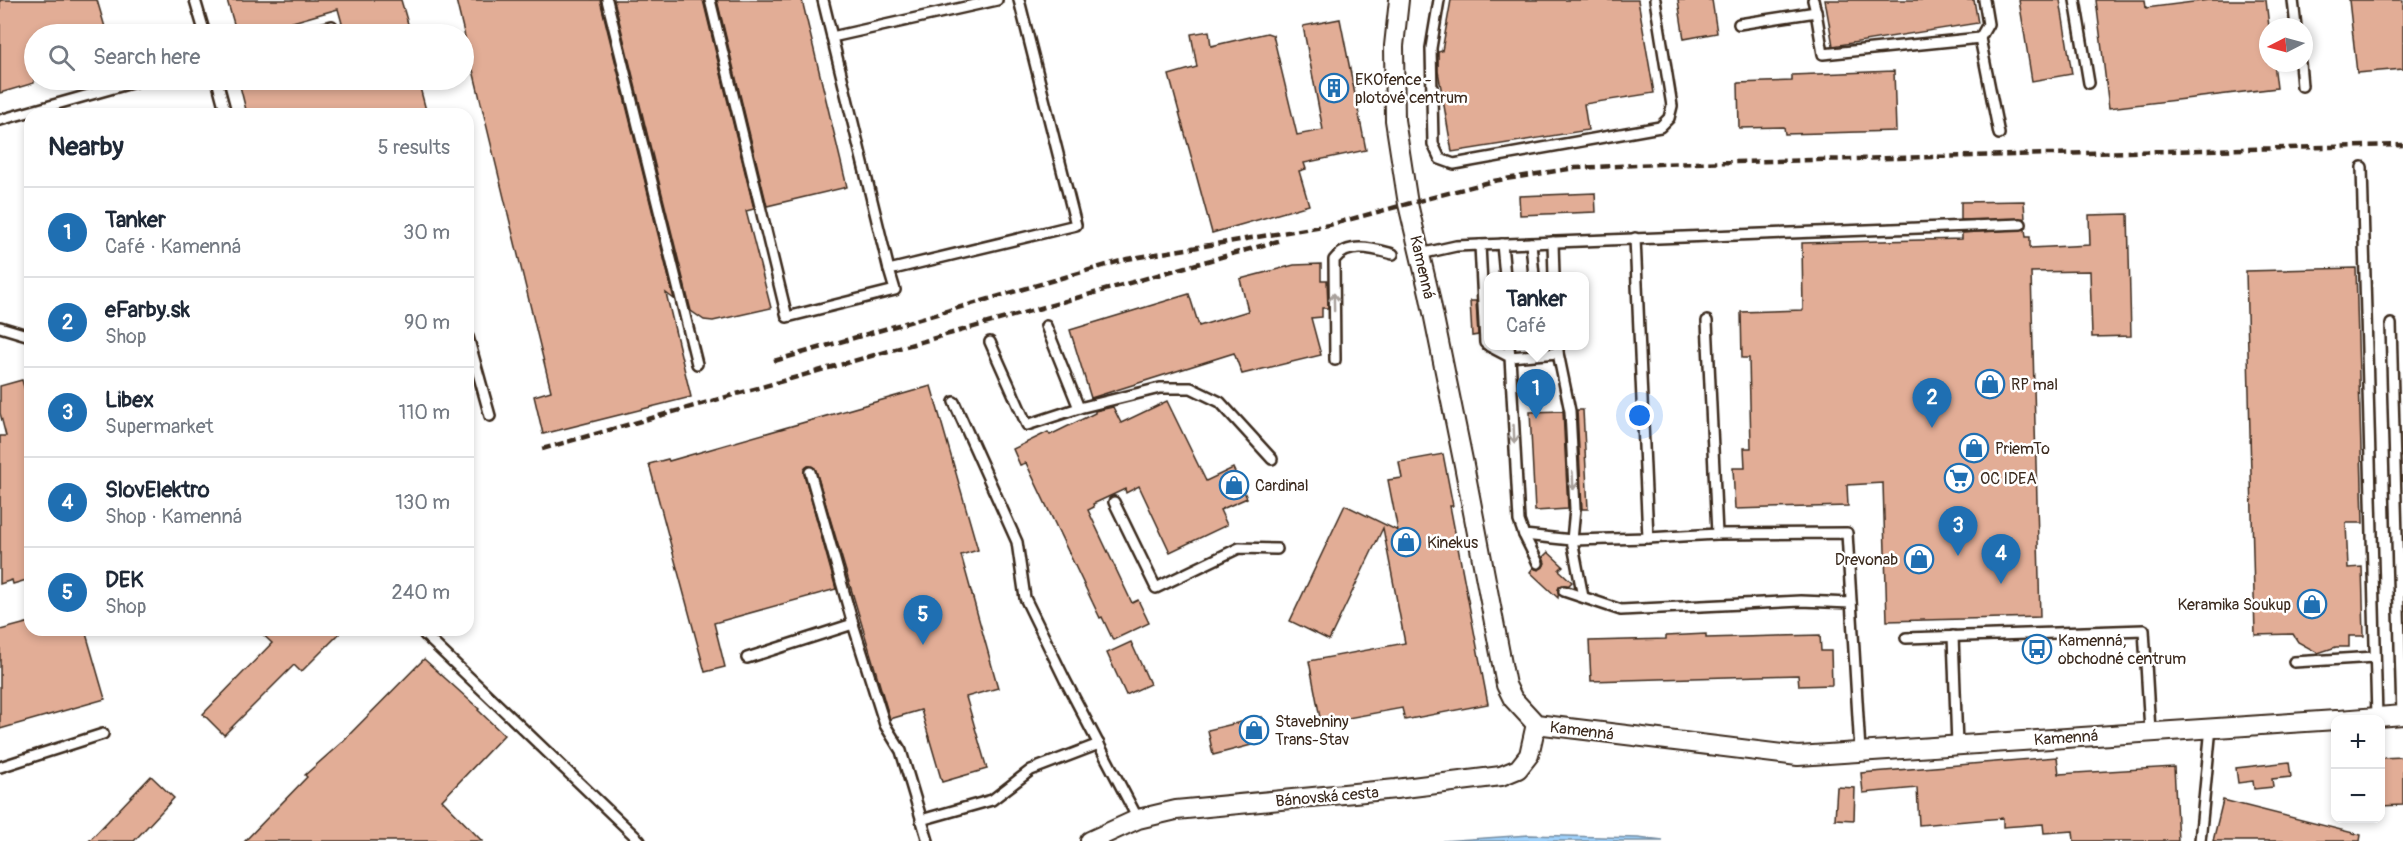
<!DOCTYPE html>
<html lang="en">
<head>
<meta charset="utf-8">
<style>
  body { margin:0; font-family:Pangolin,sans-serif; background:#f6f6f7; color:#1f2937 }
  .controls { position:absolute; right:18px; bottom:18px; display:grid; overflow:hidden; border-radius:12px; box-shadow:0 3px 9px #0003 }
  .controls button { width:54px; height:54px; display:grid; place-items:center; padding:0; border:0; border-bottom:2px solid #e0e1e3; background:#fff; color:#1f2937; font:30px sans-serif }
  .compass { position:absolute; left:2259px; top:18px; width:54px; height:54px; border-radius:50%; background:#fff; box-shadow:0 3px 9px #0003; rotate:264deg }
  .you { position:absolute; left:1640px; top:416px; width:21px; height:21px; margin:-15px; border:4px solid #fff; border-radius:50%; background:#1a73e8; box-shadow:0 0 0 9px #1a73e833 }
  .badge { display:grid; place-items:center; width:39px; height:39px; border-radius:50%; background:#1f6fb2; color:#fff; font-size:20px; font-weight:700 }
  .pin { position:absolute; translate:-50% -50px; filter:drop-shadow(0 2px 3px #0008) }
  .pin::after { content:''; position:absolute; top:32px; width:21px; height:18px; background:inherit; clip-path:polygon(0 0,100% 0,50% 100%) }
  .popup { position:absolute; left:1484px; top:272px; width:105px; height:78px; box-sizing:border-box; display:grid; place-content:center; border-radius:12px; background:#fff; filter:drop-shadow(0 2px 4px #0005); font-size:20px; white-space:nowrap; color:#747a83 }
  .popup b { font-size:22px; color:#1f2937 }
  .popup::after { content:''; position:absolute; left:50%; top:100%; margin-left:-12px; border:12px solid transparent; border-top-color:#fff }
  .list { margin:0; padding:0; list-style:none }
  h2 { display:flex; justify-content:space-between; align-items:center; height:78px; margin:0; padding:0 24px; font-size:26px }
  h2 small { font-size:20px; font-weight:400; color:#747a83 }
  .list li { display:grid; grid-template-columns:39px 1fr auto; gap:18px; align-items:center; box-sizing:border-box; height:90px; padding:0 24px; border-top:2px solid #e0e1e3 }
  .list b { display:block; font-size:22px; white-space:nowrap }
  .list p { margin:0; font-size:20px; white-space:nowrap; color:#747a83 }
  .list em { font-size:20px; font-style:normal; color:#747a83 }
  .icon { flex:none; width:33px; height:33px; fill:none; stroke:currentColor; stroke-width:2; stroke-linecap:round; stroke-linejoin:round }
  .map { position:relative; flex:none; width:2403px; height:841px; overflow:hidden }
  .search { position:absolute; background:#fff; box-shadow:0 3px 9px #0003; left:24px; top:24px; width:450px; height:66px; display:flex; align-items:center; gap:15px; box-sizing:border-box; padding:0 21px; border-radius:33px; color:#747a83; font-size:22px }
  .panel { position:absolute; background:#fff; box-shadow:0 3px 9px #0003; left:24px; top:108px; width:450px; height:528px; border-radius:18px }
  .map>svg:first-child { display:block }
</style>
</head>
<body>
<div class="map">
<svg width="2403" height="841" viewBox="0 0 2403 841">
  <rect width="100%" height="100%" fill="#fff"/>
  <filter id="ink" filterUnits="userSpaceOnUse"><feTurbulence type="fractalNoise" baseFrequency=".0167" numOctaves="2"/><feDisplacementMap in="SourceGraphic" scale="12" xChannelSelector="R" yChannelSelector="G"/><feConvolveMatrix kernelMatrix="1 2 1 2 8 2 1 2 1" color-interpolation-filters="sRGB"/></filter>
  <g filter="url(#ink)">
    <path fill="#9ed1fb" stroke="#768ea3" stroke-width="1.5" d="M1529 835 1638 838 1663 841H1442Z"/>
    <g fill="#e2ad96" stroke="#3b2a1e" stroke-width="1.5">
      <path d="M0 0H97L107 34H34V83L0 93Z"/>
      <path d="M227 0H401L411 34H345L338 9 251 34H237Z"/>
      <path d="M456 0H600L674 299 666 293 691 397 543 434 534 396 551 391Z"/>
      <path d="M614 0H703L754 209 746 211 771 308 713 321 704 320 691 311Z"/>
      <path d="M717 0H802L847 187 767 206Z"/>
      <path d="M1451 0H1638L1654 93 1584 104 1588 130 1452 152 1438 71V52L1442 51Z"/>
      <path d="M1678 0H1712L1717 33 1684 39Z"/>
      <path d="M1825 0H1974L1978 23 1833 46Z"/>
      <path d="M2019 0H2060L2072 74 2032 81Z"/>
      <path d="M2096 0H2145L2146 8 2209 0H2266L2269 27 2268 63H2274L2277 88 2109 108Z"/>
      <path d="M2349 0H2403V69L2357 73Z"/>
      <path d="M1340 19 1366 150 1304 163 1306 169 1299 171 1309 205 1212 233 1169 75 1197 67 1191 34 1209 31 1211 46 1267 33 1273 35 1297 135 1323 130 1303 26Z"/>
      <path d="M1894 71 1896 131 1785 134 1784 127 1739 128 1738 83 1792 81V75Z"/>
      <path d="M267 80H418L427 114H247L240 86Z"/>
      <path d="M1595 193 1596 212 1520 215 1519 196Z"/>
      <path d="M2024 201 2025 219 1961 220V202Z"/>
      <path d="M2128 214 2131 336 2092 337 2090 271 2031 272 2040 617 1887 621 1883 483 1847 485 1848 506 1735 509 1733 468H1745L1744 448H1751L1749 358H1742L1741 312 1803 310 1802 243 1962 239V233L2025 229 2026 237H2030V248L2090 245 2089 215Z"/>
      <path d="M1321 264V280H1327L1328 308H1322V317L1311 318 1321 355 1242 374 1234 353 1091 398 1070 330 1189 294 1199 326 1248 311 1240 279 1294 265Z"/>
      <path d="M2356 268 2363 523H2346L2348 568 2362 567 2364 636H2349V647H2336L2318 653 2298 642 2293 634 2255 635 2246 271Z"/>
      <path d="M1470 301H1476L1478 335 1472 336Z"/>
      <path d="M22 380 30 408V579L13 584 12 580 0 584V436H6L0 413V386Z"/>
      <path d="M931 386 978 550 961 555 998 688 966 697 987 769 942 782 921 710 890 719 815 468 808 466 804 470V474L836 589 714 623 725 667 705 672 649 464 668 459 669 461Z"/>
      <path d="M1167 401 1206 481 1233 468 1247 498 1220 510 1227 525 1170 552 1139 486 1126 493 1125 489 1093 504 1094 507 1088 510 1132 603 1138 600 1149 623 1113 640 1102 617 1100 618 1026 463 1020 465 1013 449 1048 432 1050 435 1095 413V411L1113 407 1121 423Z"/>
      <path d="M1577 410H1583L1588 509H1582Z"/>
      <path d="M1563 411 1568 509 1535 511 1530 412Z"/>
      <path d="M1443 454 1453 506H1450L1488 704 1405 720 1402 708 1321 723 1309 661 1405 643 1383 528 1329 640 1290 621 1345 505 1398 531 1388 480 1402 478 1399 462Z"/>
      <path d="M1548 552 1563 566 1559 570 1572 582 1569 585 1559 586 1558 598 1530 572 1533 568 1538 570 1543 567 1545 563 1543 557Z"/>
      <path d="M30 622V630H85L105 699 0 729V630Z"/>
      <path d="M258 630H343L301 672 294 665 224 735 203 714 272 643Z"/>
      <path d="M1706 634V638L1820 635 1821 651H1831L1832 685 1799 686 1798 675 1591 681 1589 641 1666 639V636Z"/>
      <path d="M1131 642 1150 684 1126 695 1107 653Z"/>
      <path d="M424 659 479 709 478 710 504 735 442 800 482 841H245L307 777 305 775 341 743Z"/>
      <path d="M1262 717 1267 741 1213 755 1208 730Z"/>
      <path d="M2057 757 2059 774 2174 767 2178 841H2074L2073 831 2044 833 2043 824 2003 827V818L1919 825 1917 788 1863 793 1861 773Z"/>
      <path d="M2403 757V805L2380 806V758Z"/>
      <path d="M2289 762 2291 777 2272 779 2273 787 2254 789 2253 781 2238 783 2236 768Z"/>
      <path d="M151 776 174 798 134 841H89Z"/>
      <path d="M1837 787 1855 788 1854 820 1835 819Z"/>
      <path d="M2223 800 2361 835 2360 841H2213Z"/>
    </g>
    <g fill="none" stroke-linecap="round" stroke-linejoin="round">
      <g stroke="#3b2a1e" stroke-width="14">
        <g id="lane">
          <path d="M195 0 205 34"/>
          <path d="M607 0 697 364"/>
          <path d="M710 0 787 317 895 290 889 270"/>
          <path d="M823 0 889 270 1076 225 1019 0"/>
          <path d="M1439 0 1431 48 1433 144 1440 159 1454 164 1660 127 1669 118 1672 106 1655 0"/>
          <path d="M1813 0 1816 12"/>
          <path d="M1984 0 1988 24 1980 38 1999 134"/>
          <path d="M2075 0 2089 83"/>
          <path d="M2293 0 2296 27"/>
          <path d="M1739 24 1816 12 1823 54 1980 38"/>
          <path d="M303 34 332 26"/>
          <path d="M832 37 997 0"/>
          <path d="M2300 63 2302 86"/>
          <path d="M217 80 226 114"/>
          <path d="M0 120 142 80"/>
          <path d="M2362 167 2377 717"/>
          <path d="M1553 242 1554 276"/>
          <path d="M1531 243 1534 276"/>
          <path d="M1502 244 1505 276"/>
          <path d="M1480 245 1485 343 1488 345"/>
          <path d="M1420 254 1456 246 1480 245 2021 224"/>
          <path d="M1707 321 1717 534"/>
          <path d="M2391 324 2402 716"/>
          <path d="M1046 326 1079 408"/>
          <path d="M0 327 30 336"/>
          <path d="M468 337 490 416"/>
          <path d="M990 342 1027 425 1079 408 1160 388H1191L1220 402 1272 459"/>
          <path d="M1489 346 1510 357 1519 521 1524 535 1572 540 1648 538 1635 238"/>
          <path d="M1509 346 1510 357 1558 353V346"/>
          <path d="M1558 353 1570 411 1575 509 1572 540 1583 597"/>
          <path d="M1335 360 1334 260C1348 241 1374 249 1393 254"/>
          <path d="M954 402 1017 542 1025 598 1065 680 1138 819"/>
          <path d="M810 472 853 624"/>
          <path d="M1114 502 1156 588 1239 548 1277 549"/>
          <path d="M1524 535 1538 563"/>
          <path d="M1648 538 1717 534 1847 533 1860 751"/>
          <path d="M1564 591 1621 610 1801 601 1851 603"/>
          <path d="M425 635 640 841"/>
          <path d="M1953 636 1957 745"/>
          <path d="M1906 638 2144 630 2150 731"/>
          <path d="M747 658 853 624 885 725 901 751 928 841"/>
          <path d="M2294 662 2375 657"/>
          <path d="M0 767 103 734"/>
          <path d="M921 820 992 800 1031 770 1099 744"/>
          <path d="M2200 841 2211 727"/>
        </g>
      </g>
      <g stroke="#3b2a1e" stroke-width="22">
        <g id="street">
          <path d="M1399 0 1394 46 1395 120 1408 204 1429 293 1464 465 1506 685 1513 699 1536 724 1798 756 2336 720"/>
          <path d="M2339 720 2403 715"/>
          <path d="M1090 841 1138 819 1176 810 1396 789 1501 776 1518 769 1529 755 1536 724"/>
        </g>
      </g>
      <use href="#lane" stroke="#fff" stroke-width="9"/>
      <use href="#street" stroke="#fff" stroke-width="18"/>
      <g stroke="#3b2a1e" stroke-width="4.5" stroke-dasharray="9 4.5" stroke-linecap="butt">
        <path d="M774 361 1127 259 1329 225 1493 181 1575 168 1658 164 2403 145"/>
        <path d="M542 449 1278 241"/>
      </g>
    </g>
    <defs><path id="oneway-shaft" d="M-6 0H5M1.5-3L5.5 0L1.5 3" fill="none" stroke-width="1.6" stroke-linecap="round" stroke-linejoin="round" transform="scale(1.5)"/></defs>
    <g stroke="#a79f9a">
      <use href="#oneway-shaft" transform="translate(1334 302) rotate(-91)"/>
      <use href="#oneway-shaft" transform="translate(1514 434) rotate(87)"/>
      <use href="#oneway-shaft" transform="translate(1573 481) rotate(87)"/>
    </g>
  </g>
  <defs>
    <g id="building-ring" transform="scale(1.5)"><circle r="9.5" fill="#fff" stroke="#1f6fb2" stroke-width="1.5"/><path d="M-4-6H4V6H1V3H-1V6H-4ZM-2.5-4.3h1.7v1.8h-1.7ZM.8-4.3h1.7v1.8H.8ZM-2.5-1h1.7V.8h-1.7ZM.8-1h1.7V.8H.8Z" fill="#1f6fb2"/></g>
    <g id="shop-ring" transform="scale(1.5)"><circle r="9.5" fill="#fff" stroke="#1f6fb2" stroke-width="1.5"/><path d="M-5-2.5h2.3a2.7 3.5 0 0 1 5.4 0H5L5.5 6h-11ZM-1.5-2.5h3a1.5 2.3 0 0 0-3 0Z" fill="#1f6fb2"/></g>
    <g id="supermarket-ring" transform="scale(1.5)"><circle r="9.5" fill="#fff" stroke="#1f6fb2" stroke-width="1.5"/><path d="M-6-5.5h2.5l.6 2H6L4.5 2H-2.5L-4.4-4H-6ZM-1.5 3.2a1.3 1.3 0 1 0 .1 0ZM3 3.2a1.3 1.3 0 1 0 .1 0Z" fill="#1f6fb2"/></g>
    <g id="bus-ring" transform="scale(1.5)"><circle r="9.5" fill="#fff" stroke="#1f6fb2" stroke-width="1.5"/><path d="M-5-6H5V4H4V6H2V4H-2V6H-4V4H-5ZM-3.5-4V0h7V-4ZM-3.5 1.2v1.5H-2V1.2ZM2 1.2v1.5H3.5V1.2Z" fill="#1f6fb2"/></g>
  </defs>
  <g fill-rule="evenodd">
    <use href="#building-ring" x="1334" y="88"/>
    <use href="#shop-ring" x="1990" y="384"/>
    <use href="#shop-ring" x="1974" y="448"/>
    <use href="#supermarket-ring" x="1959" y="478"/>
    <use href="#shop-ring" x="1234" y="485"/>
    <use href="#shop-ring" x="1406" y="542"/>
    <use href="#shop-ring" x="1919" y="559"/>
    <use href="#shop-ring" x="2312" y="604"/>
    <use href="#bus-ring" x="2037" y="649"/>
    <use href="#shop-ring" x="1254" y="730"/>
  </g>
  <g text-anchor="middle" stroke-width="5" stroke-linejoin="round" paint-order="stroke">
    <g font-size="16" fill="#3b2a1e" stroke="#fff" text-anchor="start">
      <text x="1355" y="85">EKOfence -<tspan x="1355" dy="18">plotové centrum</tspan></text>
      <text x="2011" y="390">RP mal</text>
      <text x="1995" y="454">PriemTo</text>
      <text x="1980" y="484">OC IDEA</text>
      <text x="1255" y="491">Cardinal</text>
      <text x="1427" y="548">Kinekus</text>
      <text x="1898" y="565" text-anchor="end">Drevonab</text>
      <text x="2291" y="610" text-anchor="end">Keramika Soukup</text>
      <text x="2058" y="646">Kamenná,<tspan x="2058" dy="18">obchodné centrum</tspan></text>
      <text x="1275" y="727">Stavebniny<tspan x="1275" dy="18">Trans-Stav</tspan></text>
    </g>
    <g font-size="16" fill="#3b2a1e" stroke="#fff">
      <text transform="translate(1423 267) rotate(77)" y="6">Kamenná</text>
      <text transform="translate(1582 730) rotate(7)" y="6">Kamenná</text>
      <text transform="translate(2066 737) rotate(-4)" y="6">Kamenná</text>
      <text transform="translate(1327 796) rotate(-5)" y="6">Bánovská cesta</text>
    </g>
  </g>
</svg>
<div class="controls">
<button>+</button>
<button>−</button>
</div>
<svg class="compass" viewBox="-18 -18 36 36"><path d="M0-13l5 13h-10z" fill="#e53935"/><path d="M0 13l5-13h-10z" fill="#747a83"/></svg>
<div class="you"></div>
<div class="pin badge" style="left:1536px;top:419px">1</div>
<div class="popup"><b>Tanker</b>Café</div>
<div class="pin badge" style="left:1932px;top:428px">2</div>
<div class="pin badge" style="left:1958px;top:556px">3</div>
<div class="pin badge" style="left:2001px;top:584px">4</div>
<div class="pin badge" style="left:923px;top:645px">5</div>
<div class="search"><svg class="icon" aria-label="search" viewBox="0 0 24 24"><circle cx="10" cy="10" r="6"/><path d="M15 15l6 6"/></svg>Search here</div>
<section class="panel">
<h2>Nearby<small>5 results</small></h2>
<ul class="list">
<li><span class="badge">1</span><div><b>Tanker</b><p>Café · Kamenná</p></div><em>30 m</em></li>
<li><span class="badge">2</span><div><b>eFarby.sk</b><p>Shop</p></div><em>90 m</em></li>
<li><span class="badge">3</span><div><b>Libex</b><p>Supermarket</p></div><em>110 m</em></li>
<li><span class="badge">4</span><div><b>SlovElektro</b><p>Shop · Kamenná</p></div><em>130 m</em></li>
<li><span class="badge">5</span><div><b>DEK</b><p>Shop</p></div><em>240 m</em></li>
</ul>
</section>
</div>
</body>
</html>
